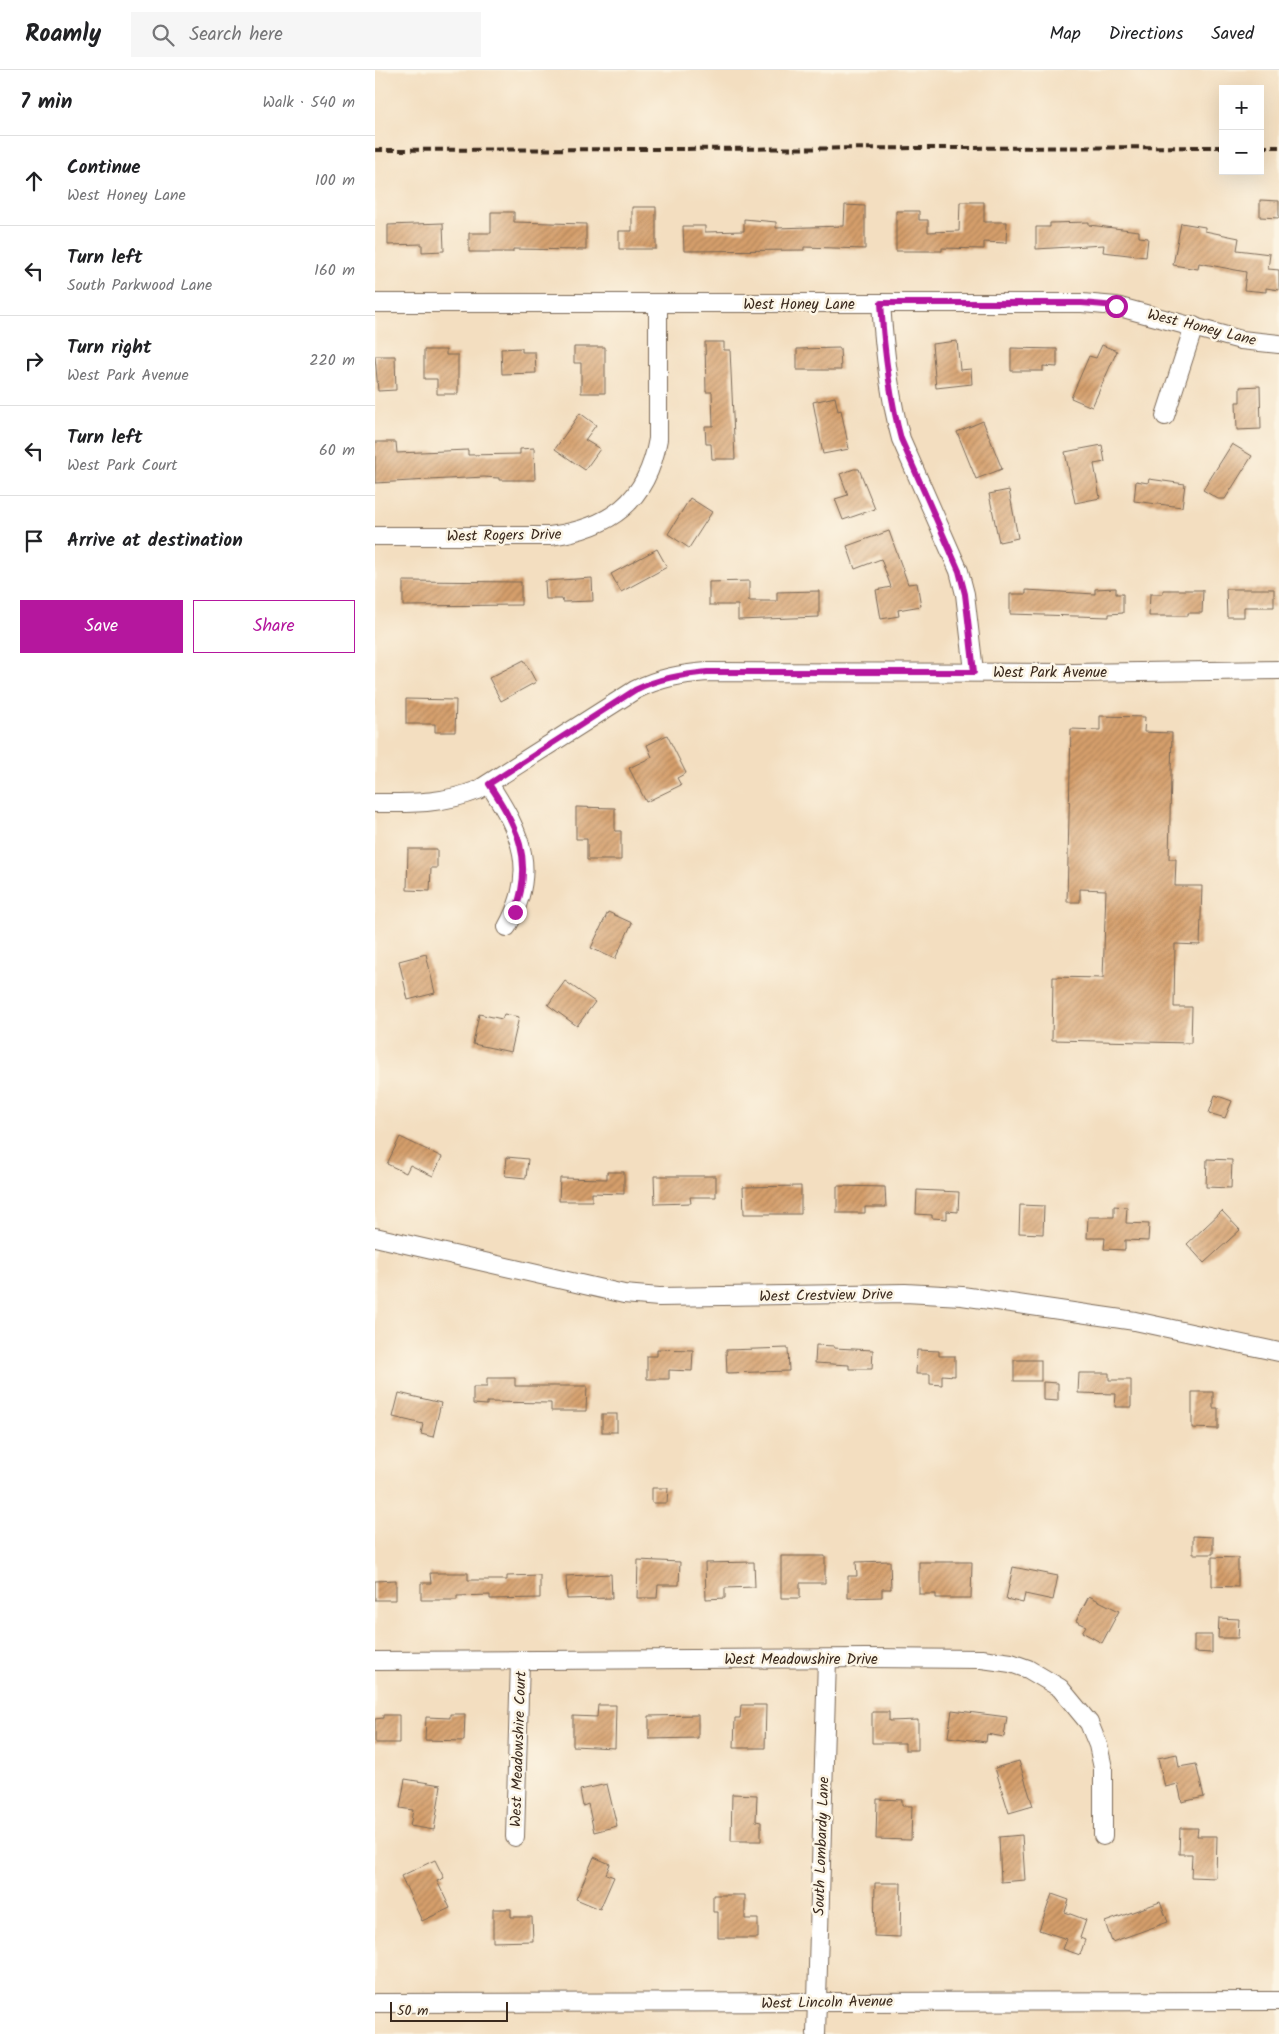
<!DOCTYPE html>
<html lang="en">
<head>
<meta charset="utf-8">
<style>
  body { margin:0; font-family:Kalam,sans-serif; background:#f6f6f6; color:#202124 }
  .controls { position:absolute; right:15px; top:15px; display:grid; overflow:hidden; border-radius:0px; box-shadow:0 5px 20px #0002 }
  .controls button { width:45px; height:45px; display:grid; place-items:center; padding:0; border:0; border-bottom:1px solid #e0e0e0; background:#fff; color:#202124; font:25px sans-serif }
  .scale { position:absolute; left:15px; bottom:12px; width:118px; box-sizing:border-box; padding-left:5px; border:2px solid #3b2a1e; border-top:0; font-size:14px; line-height:18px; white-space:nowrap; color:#3b2a1e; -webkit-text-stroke:4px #fcf5e5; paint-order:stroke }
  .stop { position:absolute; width:15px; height:15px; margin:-11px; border:4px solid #b5179e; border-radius:50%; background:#fff }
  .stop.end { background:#b5179e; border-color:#fff; box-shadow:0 1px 5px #0008 }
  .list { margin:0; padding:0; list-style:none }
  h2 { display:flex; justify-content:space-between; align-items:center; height:65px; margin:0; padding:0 20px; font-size:21px }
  h2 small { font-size:16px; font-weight:400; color:#757577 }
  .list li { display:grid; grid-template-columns:32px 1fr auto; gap:15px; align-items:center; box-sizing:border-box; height:90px; padding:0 20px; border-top:1px solid #e0e0e0 }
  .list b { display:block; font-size:19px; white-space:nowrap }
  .list p { margin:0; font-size:16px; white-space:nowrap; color:#757577 }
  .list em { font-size:16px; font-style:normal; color:#757577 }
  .actions { display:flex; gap:10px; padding:15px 20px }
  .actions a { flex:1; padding:11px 0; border:1px solid #b5179e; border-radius:0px; text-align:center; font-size:18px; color:#b5179e }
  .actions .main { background:#b5179e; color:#fff }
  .icon { flex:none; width:28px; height:28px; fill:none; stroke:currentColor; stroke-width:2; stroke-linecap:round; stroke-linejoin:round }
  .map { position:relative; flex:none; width:904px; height:1964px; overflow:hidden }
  header { display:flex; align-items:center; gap:30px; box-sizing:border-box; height:70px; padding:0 25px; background:#fff; border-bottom:1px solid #e0e0e0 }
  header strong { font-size:24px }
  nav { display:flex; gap:28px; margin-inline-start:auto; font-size:18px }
  .search { width:350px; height:45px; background:#f6f6f6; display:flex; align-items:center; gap:12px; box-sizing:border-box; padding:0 18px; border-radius:0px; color:#757577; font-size:19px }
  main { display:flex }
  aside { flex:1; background:#fff }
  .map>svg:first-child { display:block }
</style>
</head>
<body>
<header>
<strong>Roamly</strong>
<div class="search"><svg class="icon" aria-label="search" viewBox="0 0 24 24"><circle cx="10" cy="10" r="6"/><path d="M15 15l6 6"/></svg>Search here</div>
<nav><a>Map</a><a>Directions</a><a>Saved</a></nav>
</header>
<main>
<aside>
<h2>7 min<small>Walk · 540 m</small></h2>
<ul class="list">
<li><svg class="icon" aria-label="ahead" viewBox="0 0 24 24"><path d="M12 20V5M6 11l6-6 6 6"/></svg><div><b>Continue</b><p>West Honey Lane</p></div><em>100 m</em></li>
<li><svg class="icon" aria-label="left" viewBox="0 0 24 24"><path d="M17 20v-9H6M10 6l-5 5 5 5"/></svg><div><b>Turn left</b><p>South Parkwood Lane</p></div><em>160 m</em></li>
<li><svg class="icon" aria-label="right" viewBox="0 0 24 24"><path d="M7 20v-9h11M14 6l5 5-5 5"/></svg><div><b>Turn right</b><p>West Park Avenue</p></div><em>220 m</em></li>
<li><svg class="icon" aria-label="left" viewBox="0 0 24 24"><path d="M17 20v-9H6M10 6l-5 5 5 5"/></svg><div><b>Turn left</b><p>West Park Court</p></div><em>60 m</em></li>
<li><svg class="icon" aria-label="arrive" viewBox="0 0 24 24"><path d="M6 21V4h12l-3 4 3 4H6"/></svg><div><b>Arrive at destination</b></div></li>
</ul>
<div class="actions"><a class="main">Save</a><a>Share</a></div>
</aside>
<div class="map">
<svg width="904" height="1964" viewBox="0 0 904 1964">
  <defs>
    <pattern id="building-hatch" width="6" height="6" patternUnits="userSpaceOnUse" patternTransform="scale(1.25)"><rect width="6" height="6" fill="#d59f6c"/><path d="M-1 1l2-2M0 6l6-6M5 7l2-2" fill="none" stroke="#ae8258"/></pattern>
  </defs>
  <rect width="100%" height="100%" fill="#fcf5e5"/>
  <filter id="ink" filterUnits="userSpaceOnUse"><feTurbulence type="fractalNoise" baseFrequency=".02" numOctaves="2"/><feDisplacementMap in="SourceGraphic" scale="10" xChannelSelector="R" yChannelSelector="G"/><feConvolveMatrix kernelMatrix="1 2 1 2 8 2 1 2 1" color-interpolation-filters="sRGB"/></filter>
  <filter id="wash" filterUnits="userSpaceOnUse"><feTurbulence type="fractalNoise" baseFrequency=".0096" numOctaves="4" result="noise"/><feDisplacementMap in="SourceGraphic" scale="20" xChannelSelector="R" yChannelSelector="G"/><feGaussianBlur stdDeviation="1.12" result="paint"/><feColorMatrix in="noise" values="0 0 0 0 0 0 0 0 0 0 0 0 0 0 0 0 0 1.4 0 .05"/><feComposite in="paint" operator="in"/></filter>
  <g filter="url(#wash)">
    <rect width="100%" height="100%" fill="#f3dec0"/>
    <g id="blocks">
      <g fill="url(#building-hatch)">
        <path d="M885 130 904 131V148L885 147Z"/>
        <path d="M585 132H609V152H632L631 173 609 172V179L567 178V181H521V141H544V150H553V162L584 161Z"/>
        <path d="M470 135 490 136V179L429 177V180L309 181 308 156H330V162L369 161V149L401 152V158L469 156Z"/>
        <path d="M257 137H281V179H244V161H257Z"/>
        <path d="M116 142H139V152L211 154V180L138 179V182H94V163H116Z"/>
        <path d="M714 152V155L764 161V167L773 168 771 187 728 182 729 175 661 179V157H675V153Z"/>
        <path d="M68 153 69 181 47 182V174L13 175V155Z"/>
        <path d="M806 153 830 157V161L864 168 862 180 895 184 893 199 904 200V220L891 218V222L869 220 871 202 824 193 823 199 798 195Z"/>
        <path d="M582 271 585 300 596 299 597 314 561 318 557 274Z"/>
        <path d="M330 272H349V280H355L360 389H337L336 374H331L330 356H338L337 322H331Z"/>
        <path d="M727 275 742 281 717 337 696 328 714 286 721 288Z"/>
        <path d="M199 277H230V323H206V293H199Z"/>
        <path d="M147 278V282H160L161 303 127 304 126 279Z"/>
        <path d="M465 278 466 300H422V279Z"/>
        <path d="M636 278 682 279V297L668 296V301H636Z"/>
        <path d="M49 280H71V285H83V324H62V309H49Z"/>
        <path d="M0 286H20L21 320 3 321Z"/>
        <path d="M885 316 886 359 862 360 861 332H865V317Z"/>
        <path d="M460 327 463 341 466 340 474 379 448 384 438 332Z"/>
        <path d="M205 343 221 355 210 370 225 379 210 400 180 379Z"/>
        <path d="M608 351 627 399 601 409 582 362Z"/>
        <path d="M0 372H21L22 383 93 380V385L145 384V379L159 378 160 410H124V408L109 407 0 413Z"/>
        <path d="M857 374 877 386 850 429H843L828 420Z"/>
        <path d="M727 375 730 392 719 394 725 428 700 433 690 382Z"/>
        <path d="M479 399H484L500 439 468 450 460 429 473 425 465 404Z"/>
        <path d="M774 409 810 414 807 437 759 431 761 411 773 413Z"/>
        <path d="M634 420 643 468 624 472 614 424Z"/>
        <path d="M315 428 337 442 314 478 293 464Z"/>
        <path d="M514 461 533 514 542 513 546 536 523 540 524 546 506 549 501 520 516 517 506 489 480 499 472 476Z"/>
        <path d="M282 479 292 497 246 522 236 504Z"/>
        <path d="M217 508 218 531 188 532 187 529H171L170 511Z"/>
        <path d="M28 511 146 512V535L28 536Z"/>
        <path d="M374 511V531H402V522L444 521V547L363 550V535H334V512Z"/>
        <path d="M741 518V524H748V543L734 544V547L635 544V524H651V520L720 524V519Z"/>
        <path d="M851 519H899V537H869V547H852Z"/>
        <path d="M788 520H828L827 543H813V546H774L775 524H788Z"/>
        <path d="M149 590 161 612 126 631 114 608Z"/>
        <path d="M31 629 81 630 80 662H60V654H31Z"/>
        <path d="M725 646 770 647 769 662 797 663 794 789H801L800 816H827L825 875 800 874 799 937H817L816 973 677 970 678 907 728 908 731 820 705 819V832H692L696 659 725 660Z"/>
        <path d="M292 665 311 703 302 708 306 715 271 732 254 698 277 687 272 675Z"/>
        <path d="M201 737 240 738V761H246V790H212V769H201Z"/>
        <path d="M33 779H62V798H56L55 821 32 820Z"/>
        <path d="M233 842 257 853 240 889 216 878Z"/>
        <path d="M51 884 60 923 33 930 24 891Z"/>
        <path d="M190 911 220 932 202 956 173 935Z"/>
        <path d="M104 944 127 949 129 944 144 947 136 982 98 974Z"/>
        <path d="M840 1025 857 1031 850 1048 834 1043Z"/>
        <path d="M25 1067 67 1087 58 1106 35 1095 31 1103 12 1094Z"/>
        <path d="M132 1087 153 1089 151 1108 130 1106Z"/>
        <path d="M832 1089 857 1090 856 1118 831 1117Z"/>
        <path d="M232 1102H249V1124L217 1123V1131H184L185 1108 232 1109Z"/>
        <path d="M279 1106H341V1127H315L316 1133 280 1134Z"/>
        <path d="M426 1116V1144H369L368 1117Z"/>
        <path d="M462 1116 510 1117 511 1137H490V1143H462Z"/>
        <path d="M542 1120 584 1122 583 1142 572 1141V1149L557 1148V1145L541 1144Z"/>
        <path d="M645 1135 669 1136 668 1164 644 1163Z"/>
        <path d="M739 1136 752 1137 751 1153 774 1154 773 1171 750 1170V1180L729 1179 730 1168H712L713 1147H739Z"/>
        <path d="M847 1141 865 1160 829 1193 812 1174Z"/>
        <path d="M441 1275 459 1276V1278L498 1280 497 1299H474V1295L440 1293Z"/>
        <path d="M413 1278 414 1301 352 1303 351 1280Z"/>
        <path d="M282 1279 318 1280 317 1301 294 1300V1309H272V1286H282Z"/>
        <path d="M542 1280 564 1281V1286H580V1306L567 1305V1315L555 1314V1304H541Z"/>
        <rect x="639" y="1290" width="27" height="21"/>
        <path d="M704 1303H734V1310H756V1337H740L741 1324 703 1323Z"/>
        <path d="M112 1308H140V1316H212L211 1341H176V1333L112 1332V1335L98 1334V1317H112Z"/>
        <path d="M668 1312 683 1313V1331L668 1330Z"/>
        <path d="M817 1322H838V1338H843V1359L817 1358Z"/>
        <path d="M24 1323 66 1333 58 1367 46 1364 48 1354 18 1347Z"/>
        <rect x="227" y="1344" width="15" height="18"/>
        <path d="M277 1418H293L292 1433H277Z"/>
        <path d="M818 1466 838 1467V1484H818Z"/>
        <path d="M406 1486H450V1513H425V1528H406Z"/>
        <path d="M837 1487 863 1488V1517L837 1516Z"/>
        <path d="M263 1490 305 1492 304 1515H283L282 1528H262Z"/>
        <path d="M515 1491 516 1519H507V1527L473 1528V1506H482L481 1492Z"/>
        <path d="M379 1492 380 1517 350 1518V1528L331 1529 330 1493Z"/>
        <path d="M544 1492H597L596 1528H561V1524H544Z"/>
        <path d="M638 1497 683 1506 678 1530 650 1524 648 1533 631 1529Z"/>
        <path d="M55 1503H93V1510H132V1506L165 1505V1528L115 1529V1525L82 1526V1530H46V1513H56Z"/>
        <path d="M236 1504 237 1528 192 1529 191 1506Z"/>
        <path d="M21 1510V1530H0V1511Z"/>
        <path d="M714 1526 744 1541 727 1573 707 1562 711 1556 701 1551Z"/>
        <path d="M844 1548 864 1549 863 1568H843Z"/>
        <path d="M819 1565H837V1583L819 1582Z"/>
        <path d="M223 1635H241L240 1678 198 1676V1646L222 1647Z"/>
        <path d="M366 1635H391L390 1678H359L360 1648H365Z"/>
        <path d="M577 1640 632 1647 629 1667 612 1664 611 1672 573 1667Z"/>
        <path d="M497 1642H514V1651L543 1650V1680H530V1673H497Z"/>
        <path d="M75 1644H90L89 1671 50 1670 51 1647 75 1648Z"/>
        <path d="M8 1645H24V1673H0V1649L8 1648Z"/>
        <path d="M323 1645V1668L274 1669V1646Z"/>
        <path d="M802 1684 804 1697 821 1694 829 1727 807 1732 803 1714 790 1717 783 1688Z"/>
        <path d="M644 1691 658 1736 634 1743 620 1698Z"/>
        <path d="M30 1709 66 1715 59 1760 35 1756 38 1740 25 1738Z"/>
        <path d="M232 1714 242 1756 219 1762 213 1734 208 1736 205 1720Z"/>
        <path d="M357 1724 382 1725 381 1751 386 1752V1771H356Z"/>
        <path d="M502 1729 527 1730V1736H537L536 1770 501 1769Z"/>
        <path d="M805 1758H823L822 1766H842L841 1808 816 1807 817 1784H804Z"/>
        <path d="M647 1765 650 1810 626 1812 624 1767Z"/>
        <path d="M219 1787 235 1794 231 1804 239 1807 225 1839 201 1829Z"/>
        <path d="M60 1790 69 1808 62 1811 75 1838 47 1851 26 1806Z"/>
        <path d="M500 1813H526L525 1867 499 1866Z"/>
        <path d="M677 1824 694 1830 690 1842 711 1850 705 1868 710 1870 705 1885 688 1879 692 1869 664 1860Z"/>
        <path d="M338 1825H370V1849H383V1868H343V1842H338Z"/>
        <path d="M785 1832 793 1852 737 1872 730 1852Z"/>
        <path d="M118 1839H136V1847H157L158 1871 118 1872Z"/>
      </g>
    </g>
  </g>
  <g filter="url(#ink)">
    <use href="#blocks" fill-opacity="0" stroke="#7b6957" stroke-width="1"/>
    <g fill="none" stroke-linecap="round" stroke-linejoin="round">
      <g stroke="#7b6957" stroke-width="20">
        <g id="minor">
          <path d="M0 233H707L741 236 866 270 904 274"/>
          <path d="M506 233C509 278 514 325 526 369L584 501 590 524 599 601"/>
          <path d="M790 346 819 256"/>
          <path d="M0 466H175C235 458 272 432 283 369V234"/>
          <path d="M114 714C147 764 163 801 132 857"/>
          <path d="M0 733C38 733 67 734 103 720L260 620C284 608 306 604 332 602L697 603 904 600"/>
          <path d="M0 1167 249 1224 284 1227 530 1223 587 1226 760 1251 904 1282"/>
          <path d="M0 1591 492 1588 607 1589 636 1593 653 1599 685 1618 714 1653 723 1675 728 1698V1766"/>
          <path d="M140 1767 145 1590"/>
          <path d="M0 1933 904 1931"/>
          <path d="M441 1964 452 1589"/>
        </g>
      </g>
      <use href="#minor" stroke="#fff" stroke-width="18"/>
      <g stroke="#3b2a1e" stroke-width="4" stroke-dasharray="8 4" stroke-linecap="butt">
        <path d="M885 77H904"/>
        <path d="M0 80 848 77"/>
      </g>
    </g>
  </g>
  <g fill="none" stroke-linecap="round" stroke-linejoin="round" filter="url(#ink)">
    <path stroke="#b5179e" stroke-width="6" d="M140 842C159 790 143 757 114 714L260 620C284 608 306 605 332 602H599L590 524 584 501 526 369C514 325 509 278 506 233H707L741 236"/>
  </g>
  <g text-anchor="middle" stroke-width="5" stroke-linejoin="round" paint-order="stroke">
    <g font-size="15" fill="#3b2a1e" stroke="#fcf5e5">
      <text x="424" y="239">West Honey Lane</text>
      <text transform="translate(827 257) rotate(14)" y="5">West Honey Lane</text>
      <text transform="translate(129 465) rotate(-1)" y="5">West Rogers Drive</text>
      <text x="675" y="607">West Park Avenue</text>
      <text transform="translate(451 1225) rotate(-1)" y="5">West Crestview Drive</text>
      <text x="426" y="1594">West Meadowshire Drive</text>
      <text transform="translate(143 1679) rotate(-88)" y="5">West Meadowshire Court</text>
      <text transform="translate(446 1776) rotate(-88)" y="5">South Lombardy Lane</text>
      <text transform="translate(452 1932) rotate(-1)" y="5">West Lincoln Avenue</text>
    </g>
  </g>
</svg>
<div class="controls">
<button>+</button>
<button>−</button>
</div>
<div class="scale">50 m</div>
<div class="stop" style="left:741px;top:236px"></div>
<div class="stop end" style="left:140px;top:842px"></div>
</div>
</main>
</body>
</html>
